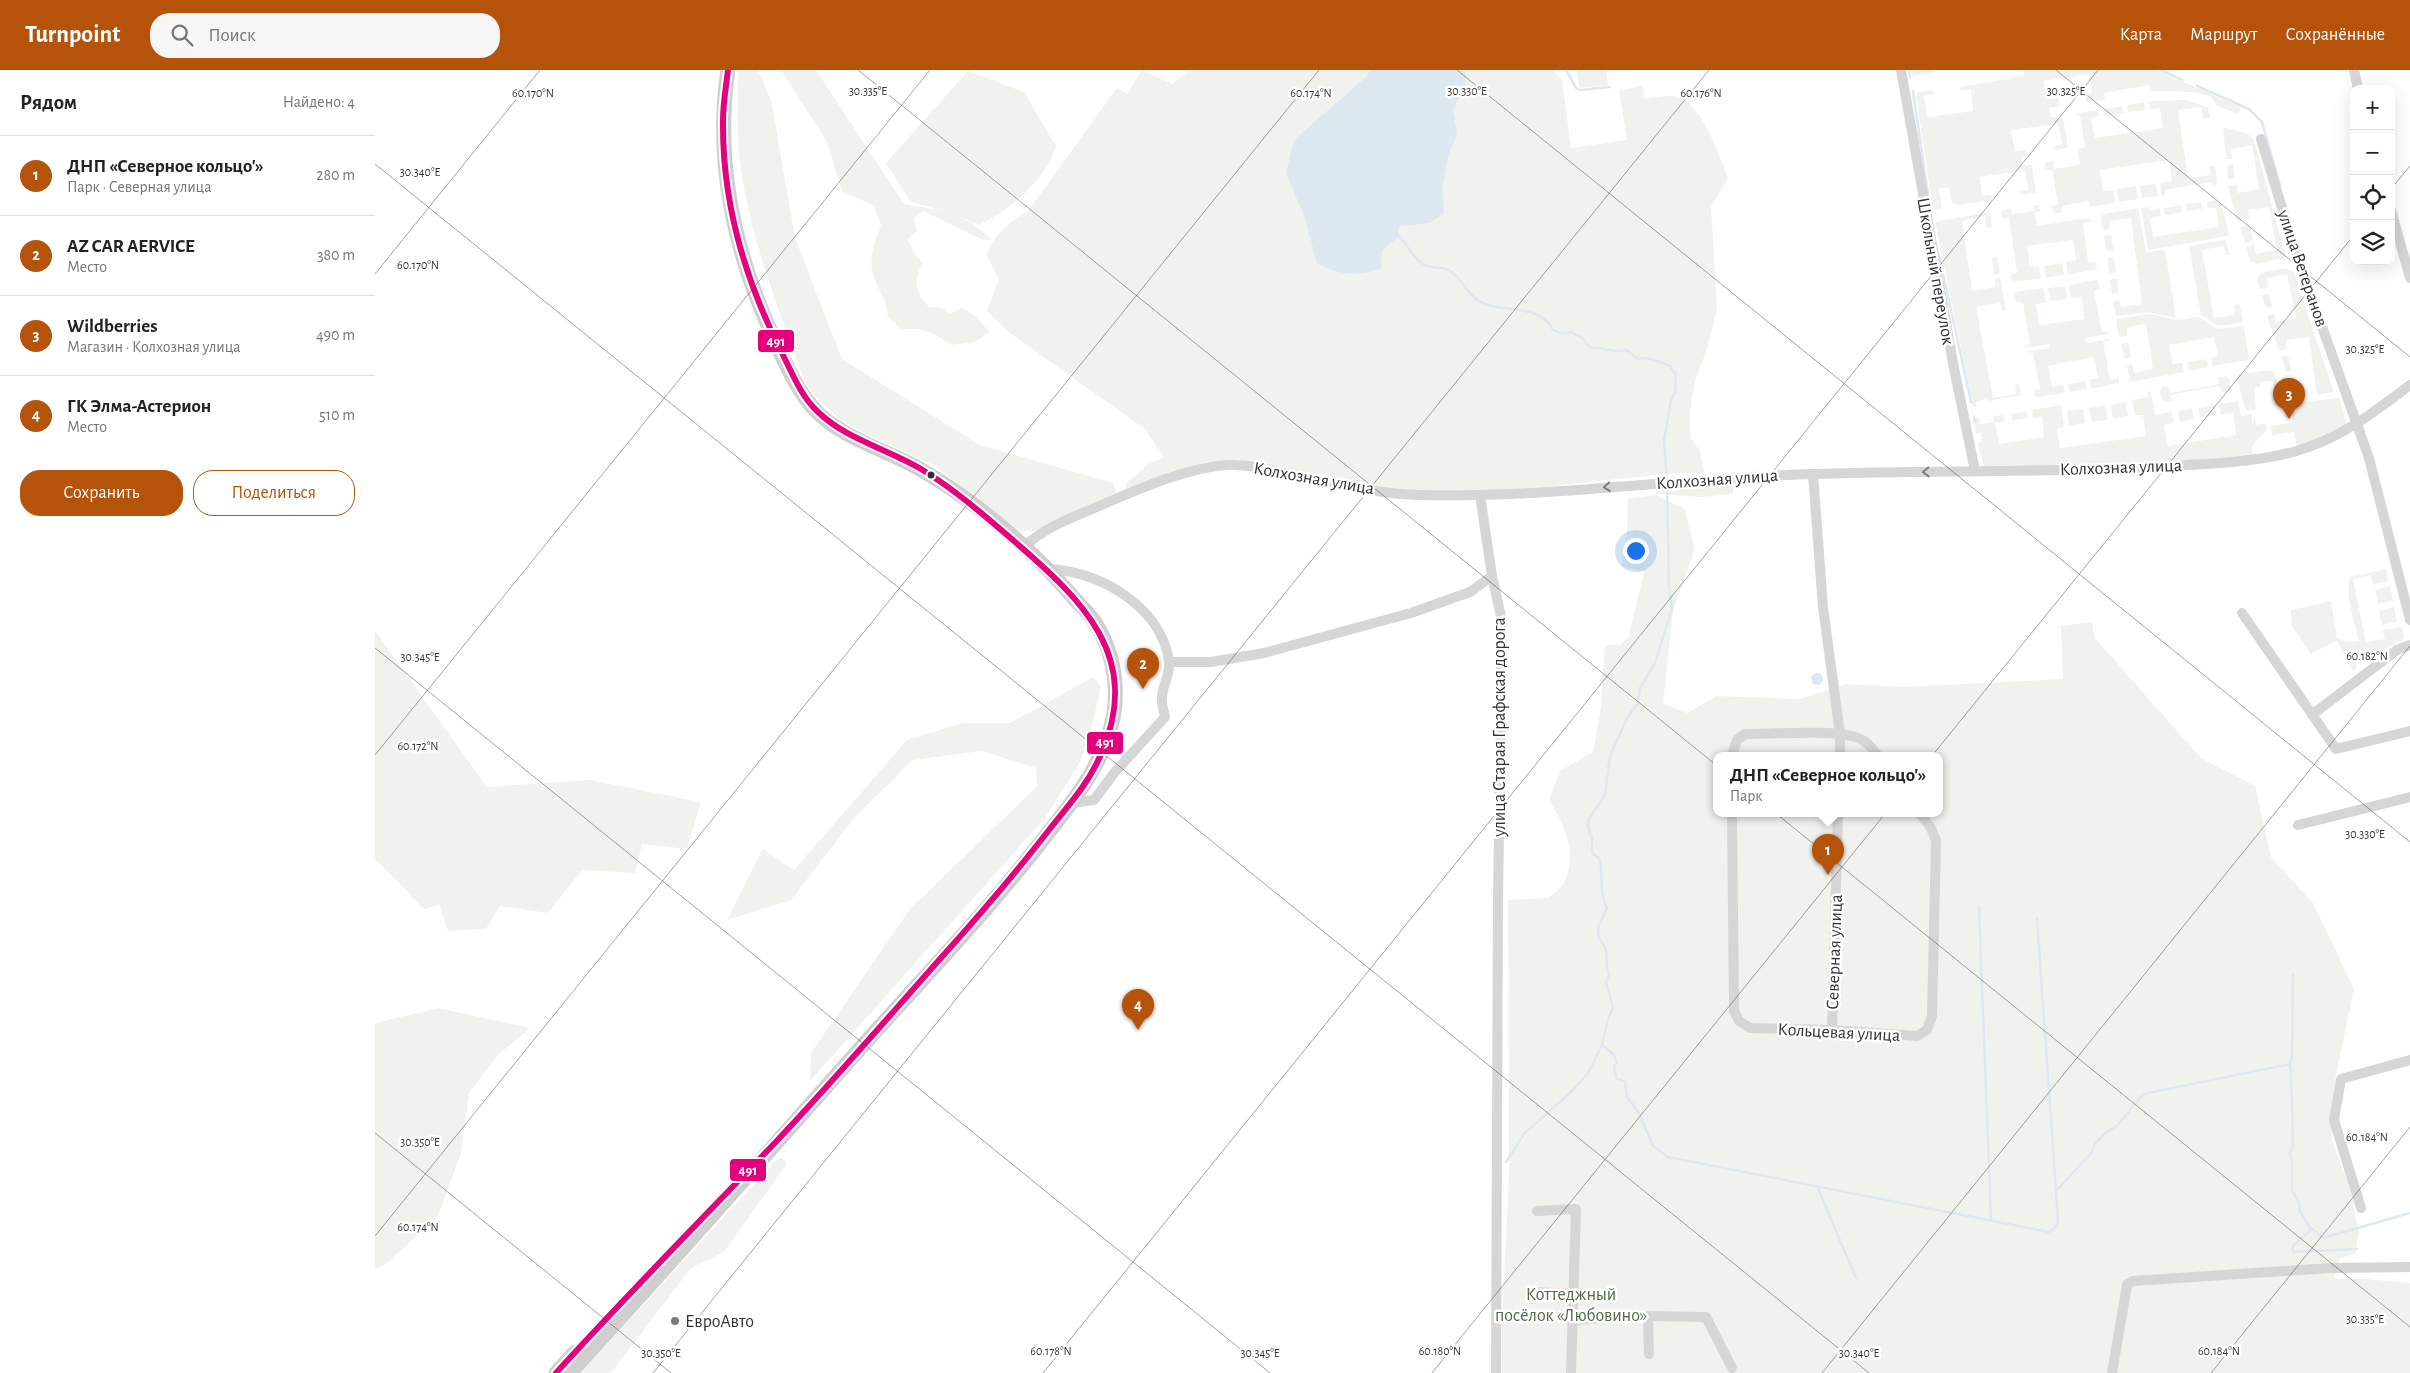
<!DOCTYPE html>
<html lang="ru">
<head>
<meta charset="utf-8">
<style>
  body { margin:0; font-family:"Alegreya Sans",sans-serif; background:#f6f6f6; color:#222 }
  .controls { position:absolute; right:15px; top:15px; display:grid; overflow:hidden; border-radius:10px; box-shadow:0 5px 20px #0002 }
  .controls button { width:45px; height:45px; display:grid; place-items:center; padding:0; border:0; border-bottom:1px solid #e0e0e0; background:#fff; color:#222; font:25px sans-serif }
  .you { position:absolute; left:1260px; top:480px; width:18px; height:18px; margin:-12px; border:4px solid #fff; border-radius:50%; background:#1a73e8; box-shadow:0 0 0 8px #1a73e833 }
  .badge { display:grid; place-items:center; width:32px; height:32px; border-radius:50%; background:#b45309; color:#fff; font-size:16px; font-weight:700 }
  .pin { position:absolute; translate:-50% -41px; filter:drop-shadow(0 1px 2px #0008) }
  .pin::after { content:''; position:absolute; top:26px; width:18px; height:15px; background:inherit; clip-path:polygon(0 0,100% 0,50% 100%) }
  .popup { position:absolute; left:1338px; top:682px; width:230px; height:65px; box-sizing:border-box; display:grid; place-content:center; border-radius:10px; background:#fff; filter:drop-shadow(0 1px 4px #0005); font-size:16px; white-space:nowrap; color:#767676 }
  .popup b { font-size:19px; color:#222 }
  .popup::after { content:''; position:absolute; left:50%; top:100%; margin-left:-10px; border:10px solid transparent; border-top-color:#fff }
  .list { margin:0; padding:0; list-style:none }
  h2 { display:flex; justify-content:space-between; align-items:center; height:65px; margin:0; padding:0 20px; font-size:21px }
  h2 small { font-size:16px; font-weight:400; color:#767676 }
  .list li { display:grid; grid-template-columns:32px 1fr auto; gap:15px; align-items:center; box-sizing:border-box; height:80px; padding:0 20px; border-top:1px solid #e0e0e0 }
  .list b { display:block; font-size:19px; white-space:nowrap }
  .list p { margin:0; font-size:16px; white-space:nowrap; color:#767676 }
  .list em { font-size:16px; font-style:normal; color:#767676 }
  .actions { display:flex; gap:10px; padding:15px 20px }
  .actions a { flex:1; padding:11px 0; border:1px solid #b45309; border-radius:20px; text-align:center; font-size:18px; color:#b45309 }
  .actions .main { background:#b45309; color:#fff }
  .icon { flex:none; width:28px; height:28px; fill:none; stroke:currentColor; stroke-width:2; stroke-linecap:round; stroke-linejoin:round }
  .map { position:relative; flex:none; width:2035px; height:1303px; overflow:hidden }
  header { display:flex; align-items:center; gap:30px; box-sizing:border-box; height:70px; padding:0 25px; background:#b45309; color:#fff }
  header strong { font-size:24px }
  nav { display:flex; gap:28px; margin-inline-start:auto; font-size:18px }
  .search { width:350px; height:45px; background:#f6f6f6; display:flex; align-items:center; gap:12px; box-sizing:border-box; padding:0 18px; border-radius:20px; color:#767676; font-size:19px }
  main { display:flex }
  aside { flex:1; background:#fff }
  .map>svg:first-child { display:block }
</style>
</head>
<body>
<header>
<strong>Turnpoint</strong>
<div class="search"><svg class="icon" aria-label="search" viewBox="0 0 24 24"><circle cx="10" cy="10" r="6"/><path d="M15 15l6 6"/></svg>Поиск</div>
<nav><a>Карта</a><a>Маршрут</a><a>Сохранённые</a></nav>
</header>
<main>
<aside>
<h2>Рядом<small>Найдено: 4</small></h2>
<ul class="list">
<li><span class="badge">1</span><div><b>ДНП «Северное кольцо'»</b><p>Парк · Северная улица</p></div><em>280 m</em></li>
<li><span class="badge">2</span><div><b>AZ CAR AERVICE</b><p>Место</p></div><em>380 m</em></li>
<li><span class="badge">3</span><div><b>Wildberries</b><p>Магазин · Колхозная улица</p></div><em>490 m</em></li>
<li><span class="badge">4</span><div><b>ГК Элма-Астерион</b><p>Место</p></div><em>510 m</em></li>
</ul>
<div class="actions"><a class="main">Сохранить</a><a>Поделиться</a></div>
</aside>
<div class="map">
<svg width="2035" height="1303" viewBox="0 0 2035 1303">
  <rect width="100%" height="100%" fill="#fff"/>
  <g fill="#f0f3ed" fill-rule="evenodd">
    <path d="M363 0H381L387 7 397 34 420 168 467 289 605 375 738 413 742 425 660 461H645L560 396 467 352 440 326 430 312C404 240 375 169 365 92 361 62 363 30 363 0Z"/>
    <path d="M406 0H441L529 134 569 141 536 132 511 93 593 1 649 22 681 76C671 110 635 140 604 155L573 142 597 153 617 170H608L548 141 539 148 542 161 532 169 541 186 548 193C537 210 541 223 554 237L567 238 575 244 588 237 602 248 615 262 600 272 576 275 559 264 544 259H526L513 247C511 226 506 227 500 210 492 191 499 173 506 155L499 136 467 121 452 72Z"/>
    <path d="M767 0 797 14 817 0H995L991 7 1081 64C1081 56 1077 46 1078 39 1081 24 1095 17 1089 0H1178L1187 10 1196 78 1252 70 1244 21 1268 15 1269 29C1279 28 1291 25 1300 26 1326 30 1345 87 1353 108L1336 137 1342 239 1331 282 1320 311 1315 341V367L1325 381 1329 402 1291 404 1140 420 1042 421 992 415 864 390 828 392 753 420 750 415 773 394 789 387 770 359 636 264 612 241 624 209 611 185C622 162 631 154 653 141L742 18 752 24Z"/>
    <path d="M1202 0H1231L1233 15 1204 18Z"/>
    <path d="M1536 0H1558L1556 4 1537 6Z"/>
    <path d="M1649 0H1781L1866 37 1863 44 1842 36 1836 27 1821 22 1776 21 1775 15 1729 23 1730 30 1711 32 1710 24 1717 23 1714 4 1669 11 1672 29 1683 28 1685 36 1674 38 1676 47 1688 48 1693 77 1680 81 1679 76 1687 74 1683 54 1636 60 1640 81 1650 80 1652 86 1646 87 1647 95H1657L1661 123 1646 125 1645 121 1653 120 1650 100 1605 107 1607 126 1616 125 1617 130 1581 135 1577 133 1574 117 1564 119 1567 139 1558 140 1541 25 1544 22 1557 20 1558 24 1549 26 1552 47 1598 41 1596 19 1586 21 1585 17 1649 6Z"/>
    <path d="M1810 30 1833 37 1835 48 1828 49 1826 37 1803 40 1813 108 1835 105V96H1840L1842 113 1839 117 1837 112 1790 120V125L1787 126 1785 113 1797 111 1794 90 1725 100 1728 121 1738 120 1740 133 1715 137 1714 131 1687 136V143H1678L1677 136 1683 134 1677 100 1669 101 1671 92 1678 91 1679 99 1705 95 1703 79 1710 77 1705 45 1698 44 1723 40 1724 46 1716 48 1720 68 1788 58 1785 38 1775 39 1773 31Z"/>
    <path d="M1769 32 1770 40 1753 42 1752 35Z"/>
    <path d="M1747 36 1748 43 1730 45 1729 39Z"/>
    <path d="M1848 57 1873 64 1879 70 1910 184 1909 188 1881 194 1875 191 1871 177 1879 174 1881 184 1902 180 1894 137 1873 140 1875 149 1863 152 1853 116 1862 114 1863 123 1884 119 1877 75 1856 79 1857 89H1851Z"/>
    <path d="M1858 94 1860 108 1853 110 1852 95Z"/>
    <path d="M1781 114 1783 126 1767 128 1765 116Z"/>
    <path d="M1761 116 1763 129 1744 132 1742 119Z"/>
    <path d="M1842 130 1846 133 1854 164 1852 166 1773 180 1766 138 1774 137V141L1785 139 1786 146 1775 148 1778 167 1844 157 1841 138H1833L1831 132Z"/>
    <path d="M1826 132 1827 139 1812 141 1811 134Z"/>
    <path d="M1659 135H1664L1665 141 1660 142 1662 156 1711 148 1716 150 1717 151 1708 153 1713 192H1721L1722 199 1693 205 1691 192 1701 190 1698 170 1652 176 1655 197 1664 196 1666 209 1637 211 1635 205 1642 203 1634 147 1627 148 1626 141 1636 139 1637 144 1659 141Z"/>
    <path d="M1806 135 1807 142 1790 145 1789 138Z"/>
    <path d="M1763 138 1771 182 1790 180 1801 248 1773 242 1741 246 1738 231 1744 230 1746 237 1767 234 1756 148 1734 151 1735 159 1728 160 1726 147 1729 144Z"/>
    <path d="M1615 142 1617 157 1612 158 1610 146 1587 151 1597 221 1620 217V209L1625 208 1631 240 1627 241 1625 233 1601 237 1618 328 1641 324 1640 315 1644 314 1646 325 1614 331 1611 329 1601 332 1602 336 1598 337 1560 152Z"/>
    <path d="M1875 155 1878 170 1870 173 1865 157Z"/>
    <path d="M1736 165 1739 180 1731 181 1729 166Z"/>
    <path d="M1850 170 1855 185H1851L1849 176 1827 180 1839 248 1860 245 1859 235 1865 234 1868 252 1844 256 1826 245 1814 176Z"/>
    <path d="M1622 186 1625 204 1619 205 1617 187Z"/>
    <path d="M1739 187 1741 202 1734 203 1732 188Z"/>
    <path d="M1687 193 1689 205 1671 208 1669 196Z"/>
    <path d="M1910 198 1919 203 1959 322 1942 325 1934 267 1911 270 1912 279 1904 281 1892 246 1899 244 1901 252 1921 248 1912 204 1892 208 1893 218 1885 219 1882 209 1886 203Z"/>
    <path d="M1742 208 1744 223 1737 224 1735 210Z"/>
    <path d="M1722 210 1725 219 1719 221 1727 262H1733V264L1710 268 1711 273 1734 269V271L1728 272 1735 310 1744 308V313L1716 319 1714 310 1723 308 1719 287 1673 296 1677 317 1688 315 1690 323 1660 327 1659 320 1665 319 1658 283 1650 282 1675 278 1674 274 1649 278V276L1655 274 1648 232H1640L1639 225 1641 222 1668 218 1671 233 1661 234 1664 255 1709 249 1707 227 1696 228 1694 215Z"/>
    <path d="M1690 216 1692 229 1675 231 1673 218Z"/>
    <path d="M1894 224 1897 237 1891 238 1886 225Z"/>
    <path d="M1774 244 1803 250 1824 247 1843 259 1869 256 1874 290 1838 296 1836 288 1843 286 1839 267 1794 275 1798 294 1807 293 1809 302 1755 312 1752 295 1757 294 1759 303 1778 299 1771 254 1752 257V266L1744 267 1741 249Z"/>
    <path d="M1753 272 1756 288 1750 289 1746 274Z"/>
    <path d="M1913 285 1916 301 1911 302 1906 286Z"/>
    <path d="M1832 289 1833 297 1814 301 1812 292Z"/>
    <path d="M1897 300 1900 304 1908 334 1902 335 1898 311 1885 312V317L1879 318 1881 339 1874 341 1870 338 1862 308 1864 304Z"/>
    <path d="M1851 306 1854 309 1856 319 1853 322H1846L1844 316 1796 325V331L1790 332 1787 330 1785 321 1787 317 1793 316 1795 323 1844 314 1843 307Z"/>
    <path d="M1710 311 1712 319 1694 322 1693 314Z"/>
    <path d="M1772 321 1776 322 1780 345 1797 342 1799 353 1789 355 1793 376 1861 365 1858 343 1846 345 1844 334 1863 331 1866 346 1877 344V357L1879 348 1882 355 1890 353 1892 360 1877 376V386L1752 394 1609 397 1603 373 1607 372 1606 363H1601L1598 349 1604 348 1605 354 1619 352 1618 346 1629 345 1630 352 1620 353 1624 374 1669 367 1667 347 1658 348 1657 340 1686 335 1689 357 1682 359 1685 378 1771 366 1768 345H1760L1757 330 1773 327Z"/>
    <path d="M1961 328H1964L1972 355 1949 368 1922 377 1919 362 1897 365 1896 356 1918 352 1916 334Z"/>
    <path d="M1751 332 1753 346 1738 349 1736 335Z"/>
    <path d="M1730 335 1733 350 1717 352 1714 338Z"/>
    <path d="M1840 335 1841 345 1825 348 1823 338Z"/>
    <path d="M1708 339 1710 353 1694 356 1692 341Z"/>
    <path d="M1817 339 1819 349 1805 352 1803 341Z"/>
    <path d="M1652 341 1653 348 1637 351 1636 344Z"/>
    <path d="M1358 413V424L1326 427 1282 424 1281 417Z"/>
    <path d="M1279 425 1309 438 1320 479 1298 541 1288 633 1312 643 1341 626 1425 629 1470 614 1529 617 1688 609 1686 556 1717 552 1719 567 1826 688 1880 716 1896 787 1938 833 1979 919 1960 1010 1957 1070 1976 1122 1984 1163 1980 1184 1965 1188 1959 1209H1991L2035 1213V1303H1127V1252L1134 1104 1133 830 1174 828C1179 823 1187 817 1190 811 1203 780 1189 756 1174 730L1185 701 1218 682 1226 637 1230 575H1245L1254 566 1269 502 1247 497 1252 462 1253 429ZM1342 686H1564V744H1342Z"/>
    <path d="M2011 499 2013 511 1998 514 1996 505 1978 509 1991 572 2010 569 2008 560 2027 557 2029 568 1997 587 1994 578 1978 583 1982 598 1978 601 1962 571 1936 584 1917 556 1916 540 1956 531 1962 568 1971 572 1984 571C1979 549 1970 530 1975 507Z"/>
    <path d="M2015 516 2018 531 2003 534 2000 520Z"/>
    <path d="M2019 537 2022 552 2007 555 2004 541Z"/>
    <path d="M0 561 112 717 215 710 326 732 312 779 267 774 260 803 207 800 173 843 125 836 111 859 73 861 64 835 49 839 0 789Z"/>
    <path d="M718 607 726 616 717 656 706 690 670 748 435 1011 436 983 535 839 662 716 661 698 607 681 538 690 480 747 416 830 352 850 388 779 419 800 532 670 588 653H635Z"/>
    <path d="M63 938 155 958 124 984 94 1023 86 1083 63 1146 11 1194 0 1199V953Z"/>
    <path d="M405 1088 410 1090 411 1095 349 1182 316 1198 236 1303H206L400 1091Z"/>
  </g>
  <g fill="#dee8f1">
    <path d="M995 0H1089L1091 6 1090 17 1078 39 1082 64 1073 86 1067 120 1069 143 1055 153 1024 156 1022 168 1007 180 1006 199C980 206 965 206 942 193L930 148 911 103 919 70 991 7Z"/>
    <circle cx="1442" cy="609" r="6"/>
  </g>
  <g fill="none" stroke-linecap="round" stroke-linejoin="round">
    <g stroke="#dee8f1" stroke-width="2.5">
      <path d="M1191 0 1201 18 1204 20 1235 17"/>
      <path d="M1534 0 1535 7"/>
      <path d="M1786 0 1808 10"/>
      <path d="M1822 16 1874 39 1887 52 1905 115"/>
      <path d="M1538 21 1553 124"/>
      <path d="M1023 165C1032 173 1037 188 1048 194 1056 199 1066 196 1074 200 1088 209 1093 228 1110 234 1132 242 1167 235 1178 260 1184 263 1189 265 1196 262L1208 268 1211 274 1217 278C1229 276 1237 284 1251 280L1263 289 1271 288 1283 291 1295 296 1301 305 1300 321 1296 331 1289 371 1292 411"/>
      <path d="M1564 185 1596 332"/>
      <path d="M1599 347 1600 352"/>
      <path d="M1292 416 1294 516 1297 538 1280 593 1265 618 1263 633 1252 648 1235 686 1230 725 1214 749 1213 757 1217 769V783L1225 789C1228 806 1224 823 1232 838L1223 858 1224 869C1237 882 1228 890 1234 904L1231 913 1238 938 1233 949 1227 975 1238 984 1242 992 1239 997 1241 1008 1250 1012 1252 1027 1264 1043 1278 1076 1293 1087 1674 1162 1680 1158 1683 1151 1681 1121 1662 849"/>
      <path d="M1604 837 1616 1150"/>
      <path d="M1915 994 1917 1031 1918 1076 1915 1084 1917 1093V1120L1924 1132 1925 1142 1935 1157 1948 1168 2035 1143"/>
      <path d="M1131 1092 1149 1064 1197 1021 1213 1003 1227 975"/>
      <path d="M1442 1116 1481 1208"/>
      <path d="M1681 1121 1717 1082 1719 1075 1729 1064 1743 1055 1768 1024 1915 994 1917 986 1918 905"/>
      <path d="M1937 1159 1918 1176 1917 1180 1919 1182 1982 1179"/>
    </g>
    <g stroke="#d6d6d6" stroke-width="10">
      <path d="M1526 0 1579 298 1600 401"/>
      <path d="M1979 0 1983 19"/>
      <path d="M1886 69 1922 187 1994 388 2035 550"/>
      <path d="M2016 140 2035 208"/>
      <path d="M1438 404 1448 537 1465 664V686"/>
      <path d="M1105 425 1117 506 1127 551 1123 830 1121 1303"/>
      <path d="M649 477C672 455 702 446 731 433 767 418 814 397 853 395 875 394 896 400 917 405 959 413 1002 424 1045 425 1176 428 1307 408 1438 404 1551 400 1663 403 1776 397 1823 394 1872 394 1918 382 1965 369 1997 344 2035 315"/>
      <path d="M672 499C723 500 786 536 794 591 796 603 787 616 787 628 786 634 789 641 790 647L739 703 719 730 698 733"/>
      <path d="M1867 543 1961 679 2035 661"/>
      <path d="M795 592H836L889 583 1036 543 1095 522 1117 506"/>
      <path d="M1938 644 2022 580 2035 575"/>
      <path d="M1357 686 1362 670 1370 664C1399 664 1459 659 1483 668 1492 671 1498 679 1503 686"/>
      <path d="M1357 744 1359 941 1364 951 1375 958 1457 960 1542 966 1552 960 1557 946 1561 771 1556 758 1545 744"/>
      <path d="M1923 755 2035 727"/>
      <path d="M1457 960 1463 744"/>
      <path d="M1986 1138 1959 1050 1966 1009 2035 990"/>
      <path d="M1162 1141 1201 1139 1196 1303"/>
      <path d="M1159 1222 1199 1224"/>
      <path d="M1273 1246 1274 1284"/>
      <path d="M1198 1250 1273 1246 1331 1247 1357 1298"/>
      <path d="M1737 1303 1751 1221 1752 1214 1758 1211 1955 1198 2035 1197"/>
    </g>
    <g stroke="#cfcfcf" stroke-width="15">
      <path d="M181 1303 200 1282"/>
      <path d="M195 1303C301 1188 403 1070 508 953 561 895 614 838 663 776 690 741 720 707 734 664 746 627 741 584 719 551 713 542 704 534 697 526 656 478 598 429 543 398 509 379 469 369 441 341 422 321 411 294 399 269 360 184 339 93 353 0"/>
    </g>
    <g stroke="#fff" stroke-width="10">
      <path id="bus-1" d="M181 1303C251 1226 324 1152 396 1077 454 1016 509 952 565 889 603 847 639 805 674 760 693 736 714 713 726 684 769 587 707 530 639 471 609 445 579 419 546 399 512 379 471 369 443 342 426 326 418 305 408 285 371 213 347 132 348 50 348 34 351 17 353 0"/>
    </g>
    <use href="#bus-1" stroke="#e5007d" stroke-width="6"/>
  </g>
  <defs><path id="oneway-chevron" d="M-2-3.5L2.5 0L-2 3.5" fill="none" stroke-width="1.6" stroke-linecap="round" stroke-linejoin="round" transform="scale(1.25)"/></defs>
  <g stroke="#7c7c7c">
    <use href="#oneway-chevron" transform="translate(1551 402) rotate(179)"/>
    <use href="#oneway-chevron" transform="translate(1232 417) rotate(176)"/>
  </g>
  <path fill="none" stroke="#323232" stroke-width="1" stroke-opacity="0.45" d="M483 0 2035 1257M1082 0 2035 772M1681 0 2035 287M0 94 1494 1303M2016 119 2035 96M0 204 165 0M0 578 895 1303M0 685 555 0M0 1063 296 1303M0 1166 944 0M278 1303 1334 0M668 1303 1723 0M1057 1303 1979 165M1447 1303 2035 576M1836 1303 2035 1057"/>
  <circle fill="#323232" stroke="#fff" stroke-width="2" cx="556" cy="405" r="4.5"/>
  <circle fill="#7a7a7a" stroke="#fff" stroke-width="2" cx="300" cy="1251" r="5"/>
  <g text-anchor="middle" stroke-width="5" stroke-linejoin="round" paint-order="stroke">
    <g font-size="18" fill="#323232" stroke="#fff">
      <text transform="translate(1928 198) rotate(71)" y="6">улица Ветеранов</text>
      <text transform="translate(1561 201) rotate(80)" y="6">Школьный переулок</text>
      <text transform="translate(1746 397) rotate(-2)" y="6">Колхозная улица</text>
      <text transform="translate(939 408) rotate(10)" y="6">Колхозная улица</text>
      <text transform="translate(1342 409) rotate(-4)" y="6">Колхозная улица</text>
      <text transform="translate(1124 657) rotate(-90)" y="6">улица Старая Графская дорога</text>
      <text transform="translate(1459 882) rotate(-88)" y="6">Северная улица</text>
      <text transform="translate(1464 962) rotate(3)" y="6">Кольцевая улица</text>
    </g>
    <g font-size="18" fill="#516b43" stroke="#fff">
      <text x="1196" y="1230">Коттеджный<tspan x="1196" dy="21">посёлок «Любовино»</tspan></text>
    </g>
    <g font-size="18" fill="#323232" stroke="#fff" text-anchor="start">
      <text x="310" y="1257">ЕвроАвто</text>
    </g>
  </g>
  <g font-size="12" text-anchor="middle" fill="#323232" stroke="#fff" stroke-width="5" stroke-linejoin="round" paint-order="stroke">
    <text x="493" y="25">30.335°E</text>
    <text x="1092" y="25">30.330°E</text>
    <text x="1691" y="25">30.325°E</text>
    <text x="158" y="27">60.170°N</text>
    <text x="936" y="27">60.174°N</text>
    <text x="1326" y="27">60.176°N</text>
    <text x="45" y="106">30.340°E</text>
    <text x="43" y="199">60.170°N</text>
    <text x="1990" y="283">30.325°E</text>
    <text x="1992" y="590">60.182°N</text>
    <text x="45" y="591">30.345°E</text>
    <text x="43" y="680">60.172°N</text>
    <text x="1990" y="768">30.330°E</text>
    <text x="1992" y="1071">60.184°N</text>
    <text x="45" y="1076">30.350°E</text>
    <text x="43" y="1161">60.174°N</text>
    <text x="1990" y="1253">30.335°E</text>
    <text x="676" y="1285">60.178°N</text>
    <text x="1065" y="1285">60.180°N</text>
    <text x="1844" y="1285">60.184°N</text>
    <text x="286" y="1287">30.350°E</text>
    <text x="885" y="1287">30.345°E</text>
    <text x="1484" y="1287">30.340°E</text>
  </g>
  <g stroke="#fff" stroke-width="2">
    <rect x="382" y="259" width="38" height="24" rx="5" fill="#e5007d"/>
    <rect x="711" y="661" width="38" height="24" rx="5" fill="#e5007d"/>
    <rect x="354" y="1088" width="38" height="24" rx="5" fill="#e5007d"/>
  </g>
  <g font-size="14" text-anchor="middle" font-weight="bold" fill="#fff">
    <text x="401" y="276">491</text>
    <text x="730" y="677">491</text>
    <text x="373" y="1105">491</text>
  </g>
</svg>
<div class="controls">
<button>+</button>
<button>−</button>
<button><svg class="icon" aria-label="locate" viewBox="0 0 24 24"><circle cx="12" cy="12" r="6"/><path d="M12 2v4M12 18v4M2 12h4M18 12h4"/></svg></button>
<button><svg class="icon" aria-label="layers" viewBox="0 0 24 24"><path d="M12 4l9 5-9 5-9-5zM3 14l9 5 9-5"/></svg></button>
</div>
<div class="you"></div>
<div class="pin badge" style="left:1453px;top:805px">1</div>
<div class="popup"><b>ДНП «Северное кольцо'»</b>Парк</div>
<div class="pin badge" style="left:768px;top:619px">2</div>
<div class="pin badge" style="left:1914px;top:349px">3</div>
<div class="pin badge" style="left:763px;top:960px">4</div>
</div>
</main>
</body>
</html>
